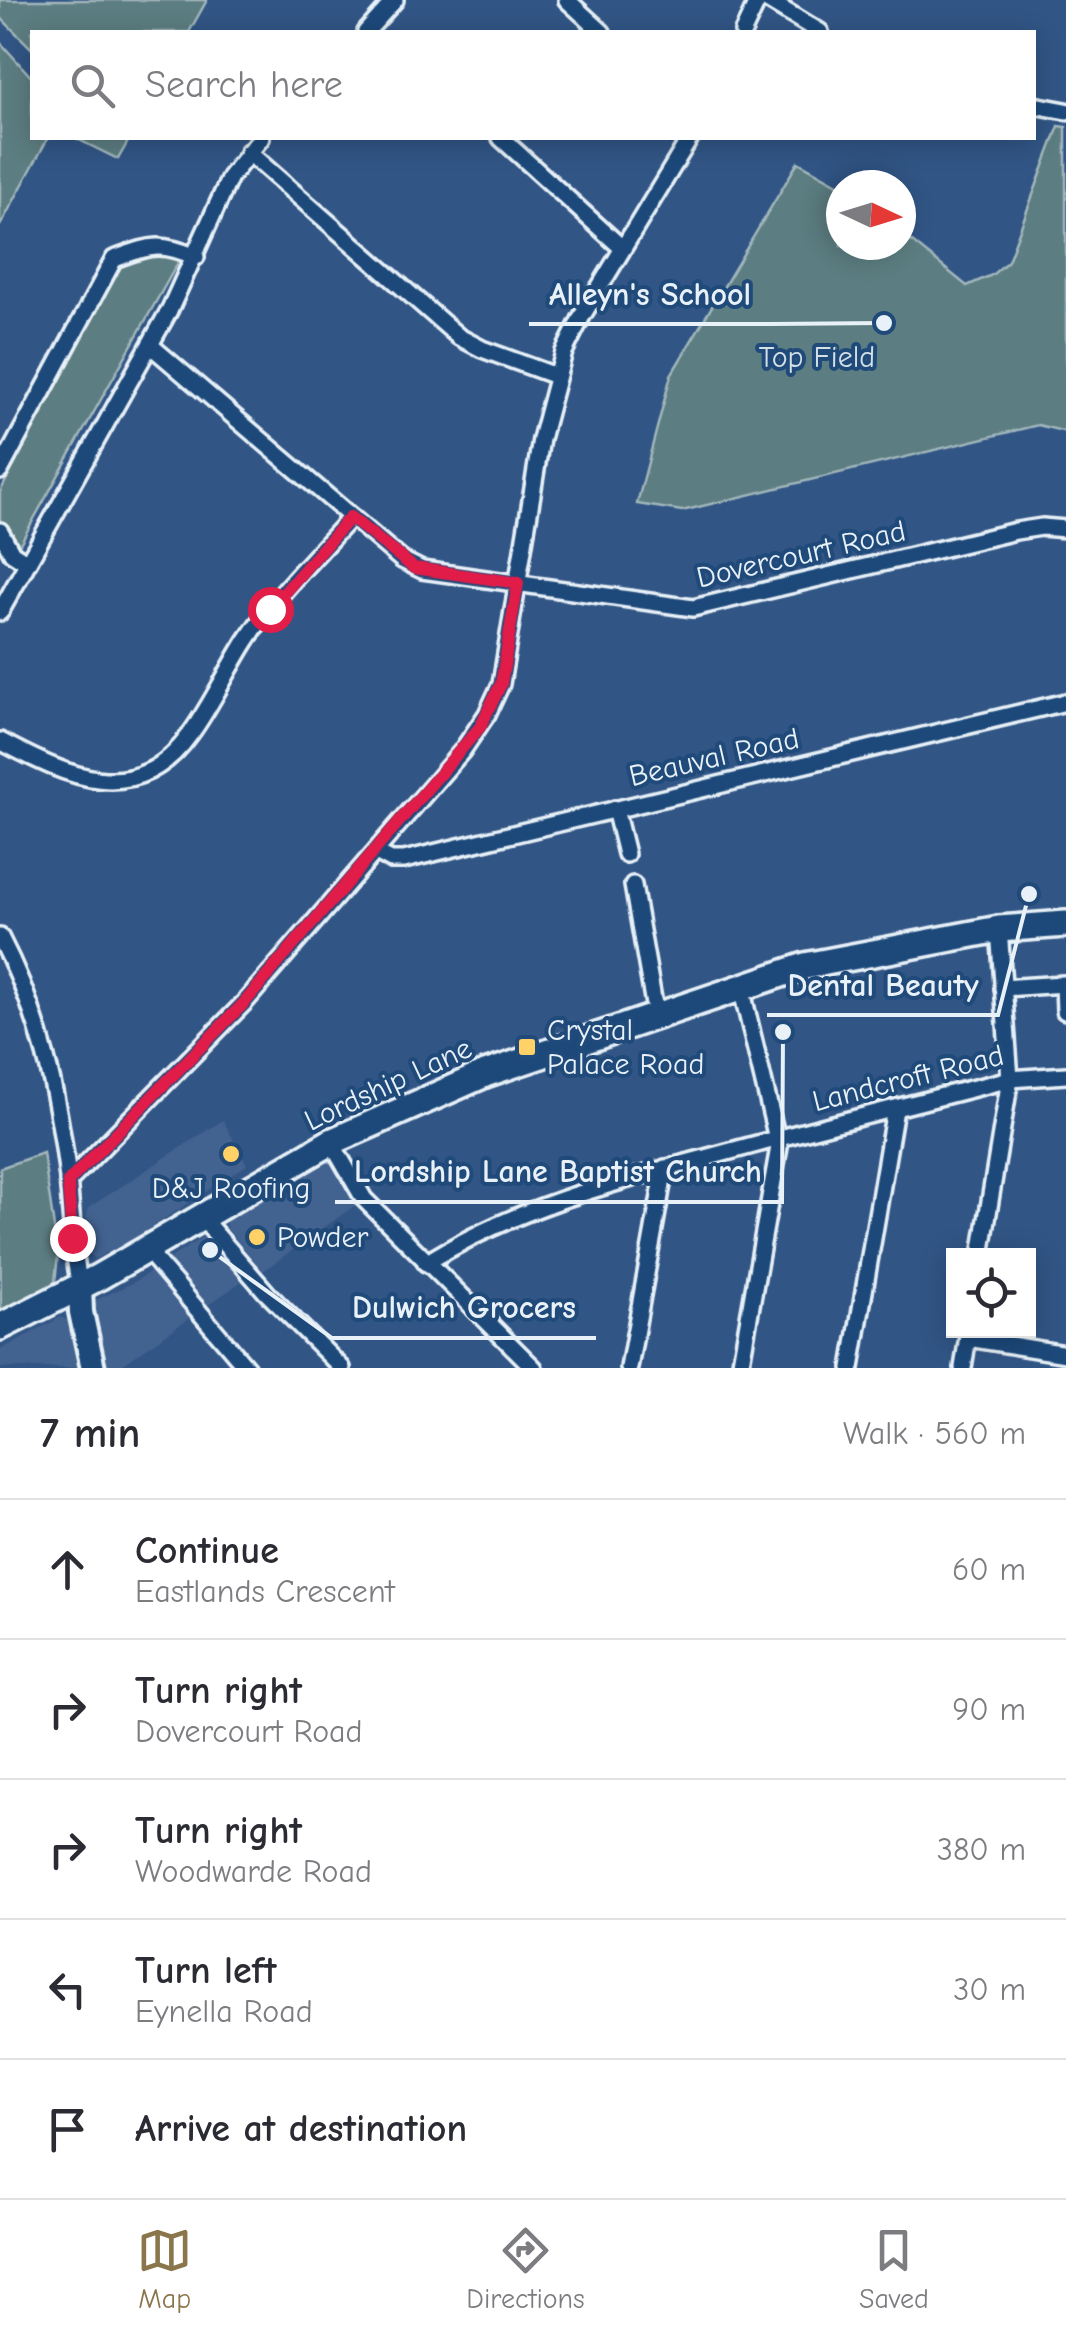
<!DOCTYPE html>
<html lang="en">
<head>
<meta charset="utf-8">
<style>
  body { margin:0; font-family:"Comic Neue",sans-serif; background:#f2f2f3; color:#2b2b33 }
  .controls { position:absolute; right:30px; bottom:30px; display:grid; overflow:hidden; border-radius:0px; box-shadow:0 5px 25px #0003 }
  .controls button { width:90px; height:90px; display:grid; place-items:center; padding:0; border:0; border-bottom:2px solid #e1e1e2; background:#fff; color:#2b2b33; font:50px sans-serif }
  .compass { position:absolute; left:826px; top:170px; width:90px; height:90px; border-radius:50%; background:#fff; box-shadow:0 5px 25px #0003; rotate:94deg }
  .stop { position:absolute; width:30px; height:30px; margin:-22px; border:8px solid #e11d48; border-radius:50%; background:#fff }
  .stop.end { background:#e11d48; border-color:#fff; box-shadow:0 2px 10px #0008 }
  .list { margin:0; padding:0; list-style:none }
  h2 { display:flex; justify-content:space-between; align-items:center; height:130px; margin:0; padding:0 40px; font-size:42px }
  h2 small { font-size:32px; font-weight:400; color:#7c7c81 }
  .list li { display:grid; grid-template-columns:65px 1fr auto; gap:30px; align-items:center; box-sizing:border-box; height:140px; padding:0 40px; border-top:2px solid #e1e1e2 }
  .list b { display:block; font-size:38px; white-space:nowrap }
  .list p { margin:0; font-size:32px; white-space:nowrap; color:#7c7c81 }
  .list em { font-size:32px; font-style:normal; color:#7c7c81 }
  .icon { flex:none; width:55px; height:55px; fill:none; stroke:currentColor; stroke-width:2; stroke-linecap:round; stroke-linejoin:round }
  .map { position:relative; flex:none; width:1066px; height:1368px; overflow:hidden }
  .search { position:absolute; background:#fff; box-shadow:0 5px 25px #0003; left:30px; right:30px; top:30px; height:110px; display:flex; align-items:center; gap:25px; box-sizing:border-box; padding:0 35px; border-radius:0px; color:#7c7c81; font-size:38px }
  .sheet { height:830px; background:#fff }
  nav { display:flex; justify-content:space-around; align-items:center; box-sizing:border-box; height:140px; border-top:2px solid #e1e1e2; background:#fff; font-size:28px; color:#7c7c81 }
  nav a { display:grid; justify-items:center; gap:5px }
  nav .on { color:#8a764a }
  .map>svg:first-child { display:block }
</style>
</head>
<body>
<div class="map">
<svg width="1066" height="1368" viewBox="0 0 1066 1368">
  <rect width="100%" height="100%" fill="#315585"/>
  <filter id="ink" filterUnits="userSpaceOnUse"><feTurbulence type="fractalNoise" baseFrequency=".01" numOctaves="2"/><feDisplacementMap in="SourceGraphic" scale="20" xChannelSelector="R" yChannelSelector="G"/><feConvolveMatrix kernelMatrix="1 2 1 2 8 2 1 2 1" color-interpolation-filters="sRGB"/></filter>
  <g filter="url(#ink)">
    <g fill="#436290">
      <path d="M223 1120 247 1165 130 1241 94 1259 83 1245 88 1208Z"/>
      <path d="M338 1154 364 1199 263 1271 226 1227V1221Z"/>
      <path d="M207 1234 241 1282 118 1368H108L94 1301 136 1281Z"/>
      <path d="M61 1317 70 1322 80 1368H0V1350Z"/>
    </g>
    <g fill="#5c7d81" stroke="#a2b7bc" stroke-width="2.5">
      <path d="M0 0H207L189 32H32V49L0 17Z"/>
      <path d="M0 42 32 78V138H48L0 226Z"/>
      <path d="M1059 126 1066 127V432L1038 425 682 511 637 504 671 375 798 162 841 186V245H901V233L967 286 992 275 1008 261Z"/>
      <path d="M75 138H130L118 159Z"/>
      <path d="M157 254 181 257 17 549 0 525V492L122 261Z"/>
      <path d="M43 1153 58 1255 55 1282 1 1316 0 1168Z"/>
    </g>
    <g fill="none" stroke-linecap="round" stroke-linejoin="round">
      <g stroke="#e8f1f8" stroke-width="22">
        <g id="street">
          <path d="M567 0 602 32"/>
          <path d="M767 0 820 32"/>
          <path d="M366 32 395 0"/>
          <path d="M743 32 758 0"/>
          <path d="M1034 105 1066 111"/>
          <path d="M501 138 622 248"/>
          <path d="M248 152 459 337 482 349 556 376"/>
          <path d="M150 345 402 560 422 570 693 608 1016 531 1042 527 1066 529"/>
          <path d="M0 471 114 259C151 246 158 241 196 257"/>
          <path d="M0 531 12 553 26 562"/>
          <path d="M0 612 170 309 230 177 261 138"/>
          <path d="M0 741C67 776 136 811 191 733 212 704 227 671 246 641 275 596 315 557 351 517"/>
          <path d="M615 809 626 854"/>
          <path d="M376 852 391 860H404L1066 702"/>
          <path d="M633 885 656 1016"/>
          <path d="M0 937C40 1014 58 1093 68 1179 72 1216 72 1251 80 1286"/>
          <path d="M1003 988 1064 984 1065 1011"/>
          <path d="M331 1142 364 1199 534 1368"/>
          <path d="M68 1182 245 1002 462 751 487 714 501 684 541 439 564 352 582 316 690 138"/>
          <path d="M201 1217 267 1293 342 1368"/>
          <path d="M145 1248 247 1368"/>
          <path d="M981 1256 1010 1079 999 929"/>
          <path d="M426 1263C509 1210 610 1183 705 1158 806 1130 908 1105 1010 1079L1066 1075"/>
          <path d="M968 1338 1066 1354"/>
          <path d="M629 1368 665 1168"/>
          <path d="M740 1368 779 1147 741 987"/>
          <path d="M851 1368 895 1109"/>
          <path d="M963 1368 969 1330"/>
        </g>
      </g>
      <g stroke="#e8f1f8" stroke-width="30">
        <path id="secondary" d="M80 1286 81 1312 93 1368"/>
      </g>
      <g stroke="#e8f1f8" stroke-width="32">
        <path id="primary" d="M0 1327 97 1278 331 1142 485 1074 805 966 999 929 1066 924"/>
      </g>
      <use href="#street" stroke="#1f4a7a" stroke-width="15"/>
      <use href="#secondary" stroke="#1f4a7a" stroke-width="22"/>
      <use href="#primary" stroke="#1f4a7a" stroke-width="25"/>
    </g>
  </g>
  <g fill="none" stroke-linecap="round" stroke-linejoin="round" filter="url(#ink)">
    <path stroke="#e11d48" stroke-width="12" d="M72 1238 68 1182 245 1002 480 727 501 684 518 583 414 568 350 517 270 609"/>
  </g>
  <g fill="#ffd166" stroke="#1f4a7a" stroke-width="4">
    <rect x="517" y="1037" width="20" height="20" rx="5"/>
    <circle cx="231" cy="1154" r="10"/>
    <circle cx="257" cy="1237" r="10"/>
  </g>
  <g text-anchor="middle" stroke-width="8" stroke-linejoin="round" paint-order="stroke">
    <g font-size="30" fill="#d3e0e6" stroke="#1f4a7a">
      <text x="817" y="367">Top Field</text>
    </g>
    <g font-size="30" fill="#e8f1f8" stroke="#1f4a7a">
      <text transform="translate(801 554) rotate(-13)" y="10">Dovercourt Road</text>
      <text transform="translate(714 757) rotate(-13)" y="10">Beauval Road</text>
      <text transform="translate(908 1078) rotate(-14)" y="10">Landcroft Road</text>
      <text transform="translate(388 1084) rotate(-25)" y="10">Lordship Lane</text>
    </g>
    <g font-size="30" fill="#e8f1f8" stroke="#1f4a7a" text-anchor="start">
      <text x="547" y="1040">Crystal<tspan x="547" dy="34">Palace Road</tspan></text>
      <text x="231" y="1198" text-anchor="middle">D&amp;J Roofing</text>
      <text x="277" y="1247">Powder</text>
    </g>
  </g>
  <path fill="none" stroke="#e8f1f8" stroke-width="4" d="M884 323L771 324H529M1029 894L998 1015H767M783 1032L782 1202H335M210 1250L332 1338H596"/>
  <g fill="#e8f1f8" stroke="#1f4a7a" stroke-width="4">
    <circle cx="884" cy="323" r="10"/>
    <circle cx="1029" cy="894" r="10"/>
    <circle cx="783" cy="1032" r="10"/>
    <circle cx="210" cy="1250" r="10"/>
  </g>
  <g font-size="32" text-anchor="middle" font-weight="bold" fill="#e8f1f8" stroke="#1f4a7a" stroke-width="8" stroke-linejoin="round" paint-order="stroke">
    <text x="650" y="305">Alleyn's School</text>
    <text x="883" y="996">Dental Beauty</text>
    <text x="558" y="1182">Lordship Lane Baptist Church</text>
    <text x="464" y="1318">Dulwich Grocers</text>
  </g>
</svg>
<div class="controls">
<button><svg class="icon" aria-label="locate" viewBox="0 0 24 24"><circle cx="12" cy="12" r="6"/><path d="M12 2v4M12 18v4M2 12h4M18 12h4"/></svg></button>
</div>
<svg class="compass" viewBox="-18 -18 36 36"><path d="M0-13l5 13h-10z" fill="#e53935"/><path d="M0 13l5-13h-10z" fill="#7c7c81"/></svg>
<div class="stop" style="left:270px;top:609px"></div>
<div class="stop end" style="left:72px;top:1238px"></div>
<div class="search"><svg class="icon" aria-label="search" viewBox="0 0 24 24"><circle cx="10" cy="10" r="6"/><path d="M15 15l6 6"/></svg>Search here</div>
</div>
<section class="sheet">
<h2>7 min<small>Walk · 560 m</small></h2>
<ul class="list">
<li><svg class="icon" aria-label="ahead" viewBox="0 0 24 24"><path d="M12 20V5M6 11l6-6 6 6"/></svg><div><b>Continue</b><p>Eastlands Crescent</p></div><em>60 m</em></li>
<li><svg class="icon" aria-label="right" viewBox="0 0 24 24"><path d="M7 20v-9h11M14 6l5 5-5 5"/></svg><div><b>Turn right</b><p>Dovercourt Road</p></div><em>90 m</em></li>
<li><svg class="icon" aria-label="right" viewBox="0 0 24 24"><path d="M7 20v-9h11M14 6l5 5-5 5"/></svg><div><b>Turn right</b><p>Woodwarde Road</p></div><em>380 m</em></li>
<li><svg class="icon" aria-label="left" viewBox="0 0 24 24"><path d="M17 20v-9H6M10 6l-5 5 5 5"/></svg><div><b>Turn left</b><p>Eynella Road</p></div><em>30 m</em></li>
<li><svg class="icon" aria-label="arrive" viewBox="0 0 24 24"><path d="M6 21V4h12l-3 4 3 4H6"/></svg><div><b>Arrive at destination</b></div></li>
</ul>
</section>
<nav>
<a class="on"><svg class="icon" aria-label="map" viewBox="0 0 24 24"><path d="M3 6l6-2 6 2 6-2v14l-6 2-6-2-6 2zM9 4v14M15 6v14"/></svg>Map</a>
<a><svg class="icon" aria-label="directions" viewBox="0 0 24 24"><path d="M12 3l9 9-9 9-9-9zM9 14v-3h6M13 9l2 2-2 2"/></svg>Directions</a>
<a><svg class="icon" aria-label="saved" viewBox="0 0 24 24"><path d="M7 4h10v16l-5-4-5 4z"/></svg>Saved</a>
</nav>
</body>
</html>
